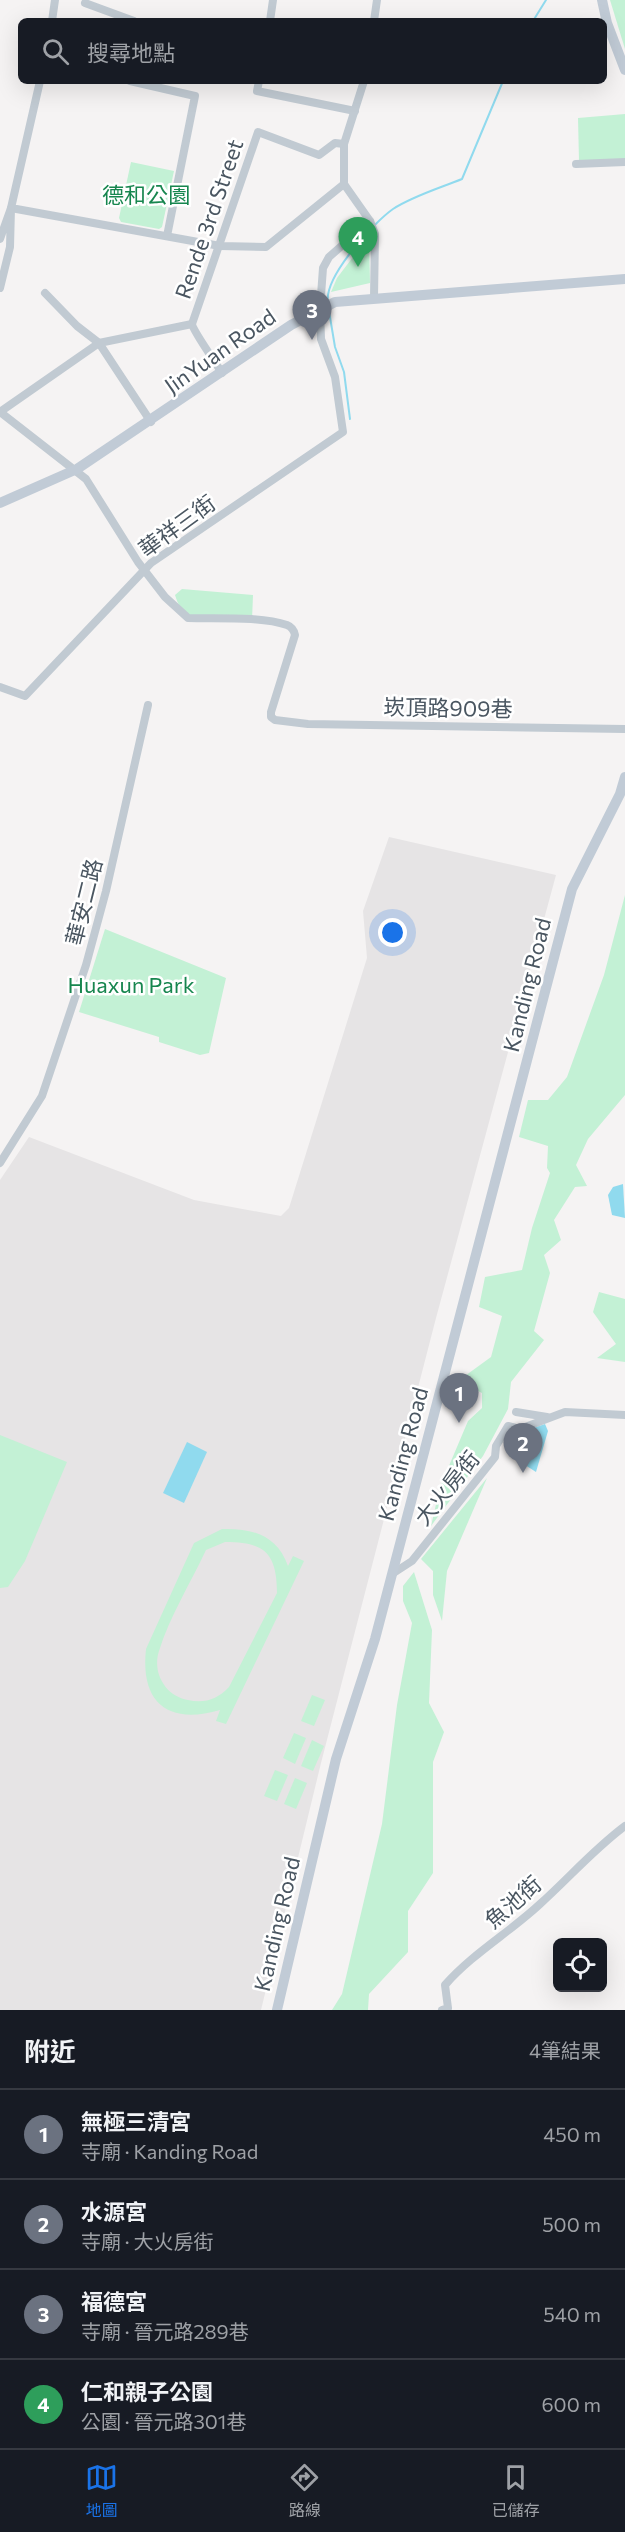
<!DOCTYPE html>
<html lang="zh-TW">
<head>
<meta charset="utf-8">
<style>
  body { margin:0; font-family:Commissioner,"Noto Sans TC",sans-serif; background:#20242c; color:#f1f3f6 }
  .controls { position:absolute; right:18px; bottom:18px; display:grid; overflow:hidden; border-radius:9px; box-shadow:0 6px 24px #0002 }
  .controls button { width:54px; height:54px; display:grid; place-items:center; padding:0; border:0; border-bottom:2px solid #363941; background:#171b24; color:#f1f3f6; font:30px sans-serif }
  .you { position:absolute; left:393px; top:933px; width:21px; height:21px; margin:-15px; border:4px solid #fff; border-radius:50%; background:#1a73e8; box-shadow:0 0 0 9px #1a73e833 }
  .badge { display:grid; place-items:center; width:39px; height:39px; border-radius:50%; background:#1a73e8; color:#fff; font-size:20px; font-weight:700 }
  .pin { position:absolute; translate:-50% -50px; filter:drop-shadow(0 2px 3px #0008) }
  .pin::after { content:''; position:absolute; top:32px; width:21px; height:18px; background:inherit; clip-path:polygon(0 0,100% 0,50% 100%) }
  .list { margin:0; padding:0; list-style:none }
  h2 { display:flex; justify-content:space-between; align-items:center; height:78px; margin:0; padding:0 24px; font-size:26px }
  h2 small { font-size:20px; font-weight:400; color:#9ea1a6 }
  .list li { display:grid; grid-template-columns:39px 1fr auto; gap:18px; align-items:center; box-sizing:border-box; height:90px; padding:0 24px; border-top:2px solid #363941 }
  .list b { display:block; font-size:22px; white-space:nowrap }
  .list p { margin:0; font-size:20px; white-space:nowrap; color:#9ea1a6 }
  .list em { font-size:20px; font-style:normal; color:#9ea1a6 }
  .icon { flex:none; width:33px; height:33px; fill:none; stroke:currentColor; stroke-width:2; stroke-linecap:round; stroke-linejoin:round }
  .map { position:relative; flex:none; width:625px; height:2010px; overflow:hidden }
  .search { position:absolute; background:#171b24; box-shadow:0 6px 24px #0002; left:18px; right:18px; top:18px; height:66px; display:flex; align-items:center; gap:15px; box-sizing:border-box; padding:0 21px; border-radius:9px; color:#9ea1a6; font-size:22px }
  .sheet { height:438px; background:#171b24 }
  nav { display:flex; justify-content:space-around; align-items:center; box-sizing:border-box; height:84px; border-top:2px solid #363941; background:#171b24; font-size:16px; color:#9ea1a6 }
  nav a { display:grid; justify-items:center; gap:3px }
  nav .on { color:#1a73e8 }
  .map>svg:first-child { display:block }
</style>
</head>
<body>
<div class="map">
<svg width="625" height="2010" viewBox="0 0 625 2010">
  <rect width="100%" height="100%" fill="#f5f3f3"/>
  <path fill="#e6e4e5" d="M389 837 556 875 436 1318 321 1763 261 2010H0V1180L29 1137 194 1200 281 1216 289 1208 367 958 363 911Z"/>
  <g fill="#c3f1d5" fill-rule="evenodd">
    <path d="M610 0H625V49Z"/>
    <path d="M625 114V159L579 161 578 118Z"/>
    <path d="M131 162 174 171 162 227 159 229 121 222 119 218Z"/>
    <path d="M369 236 370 283 331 292 337 278Z"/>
    <path d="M182 589 253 595 252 620 192 616C182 612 178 605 175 595Z"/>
    <path d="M625 895V1095L588 1139 576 1165 587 1186 575 1187 554 1220 561 1240 544 1255 550 1273 534 1331 544 1340 511 1382 508 1409 483 1456 431 1526 440 1487 468 1421 482 1408V1393L458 1381 491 1357 502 1316 479 1307 485 1277 522 1270 532 1228 550 1173 547 1168 548 1146 519 1137 528 1100H548L567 1077 604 975Z"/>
    <path d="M105 929 226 978 209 1053 200 1055 159 1042V1037L79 1012Z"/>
    <path d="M599 1292 625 1299V1362L597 1358 616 1344 593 1312Z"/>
    <path d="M0 1435 67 1462 25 1561 8 1587 0 1588Z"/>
    <path d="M487 1478 447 1571 442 1621 433 1595V1571L421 1559Z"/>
    <path d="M222 1529C252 1528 277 1535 288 1566L293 1556 304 1561 226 1724 216 1721 220 1710C169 1725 140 1704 146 1649L194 1543ZM225 1542C263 1542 277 1552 277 1593L229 1687C218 1699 204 1704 188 1700 165 1696 152 1672 159 1651 169 1618 191 1582 206 1550Z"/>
    <path d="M414 1572 432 1630 429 1703 444 1732 433 1762V1873L408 1911V1952L369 1994 368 2010H332L342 1994 382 1824 397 1705 412 1623 403 1601V1586Z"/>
    <path d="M312 1695 325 1700 314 1726 301 1721Z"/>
    <path d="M294 1733 306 1738 295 1764 283 1758Z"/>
    <path d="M312 1740 324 1746 313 1771 301 1766Z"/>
    <path d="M275 1770 288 1775 277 1801 264 1796Z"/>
    <path d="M295 1778 307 1783 296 1809 284 1804Z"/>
  </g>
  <g fill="#90daee">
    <path d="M623 1184 625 1218 612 1215 608 1195 613 1187Z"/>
    <path d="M545 1424 548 1431 536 1472 514 1458 521 1432Z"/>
    <path d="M187 1442 207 1452 184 1503 163 1493Z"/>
  </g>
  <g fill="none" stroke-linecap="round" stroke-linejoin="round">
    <g stroke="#90daee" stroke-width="2">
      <path d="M533 21 546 0"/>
      <path d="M328 302C324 277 373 223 393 209 413 196 440 188 462 179L503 81"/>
      <path d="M329 311 335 347 344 372 350 419"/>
    </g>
    <g stroke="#c1cad2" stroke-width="8">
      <path d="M85 3 134 21"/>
      <path d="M52 21 55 0"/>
      <path d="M270 21 273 0"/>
      <path d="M374 21 377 0"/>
      <path d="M40 81 11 208 220 246 266 247 344 184"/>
      <path d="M130 81 195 96 167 236"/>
      <path d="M259 81 257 91 355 111"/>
      <path d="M364 81 344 144V184L370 221 375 234 374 298"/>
      <path d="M576 164 625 162"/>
      <path d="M0 239 11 208 10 247 0 288"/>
      <path d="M45 293 77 326 99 343 151 422"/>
      <path d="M222 373C216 363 193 331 192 324L258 132 319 155 335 143 344 144"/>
      <path d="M0 412 86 479 138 562 165 597 188 618C216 619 260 616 287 625 292 627 294 630 295 635L271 712V717L275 720 308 724 625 729"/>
      <path d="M0 412 99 343 192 324"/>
      <path d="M0 687 25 696 151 563 343 432 335 377 321 339 320 309 323 268 329 257 370 221"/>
      <path d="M0 1163 42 1096 86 965 106 891 148 705"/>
      <path d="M516 1412 547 1417"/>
      <path d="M392 1574 412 1561 495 1457 496 1446 508 1426 520 1429 565 1412 625 1415"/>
      <path d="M442 2010 448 2008 445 1985C472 1954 510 1932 540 1904 569 1878 594 1849 625 1826"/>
    </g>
    <g stroke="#c1cbd6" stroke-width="10">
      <path d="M602 0 607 23 625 70"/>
      <path d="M0 503 77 469 291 325 335 302 625 279"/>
      <path d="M277 2010 336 1759 375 1639 572 889 620 794 625 777"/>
    </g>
  </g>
  <g text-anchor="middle" stroke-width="5" stroke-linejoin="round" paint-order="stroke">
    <g font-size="22" fill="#17864f" stroke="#fff">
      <text x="146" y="203">德和公園</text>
      <text x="131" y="993">Huaxun Park</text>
    </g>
    <g font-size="22" fill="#4a5661" stroke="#fff">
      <text transform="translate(209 219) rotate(-71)" y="8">Rende 3rd Street</text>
      <text transform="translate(220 351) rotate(-35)" y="8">JinYuan Road</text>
      <text transform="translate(177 526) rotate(-36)" y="8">華祥三街</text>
      <text transform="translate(448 708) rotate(1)" y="8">崁頂路909巷</text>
      <text transform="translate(84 902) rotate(-76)" y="8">華安二路</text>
      <text transform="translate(527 985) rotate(-76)" y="8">Kanding Road</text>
      <text transform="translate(403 1454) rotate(-75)" y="8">Kanding Road</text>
      <text transform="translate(447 1488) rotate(-51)" y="8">大火房街</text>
      <text transform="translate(513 1902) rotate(-41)" y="8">魚池街</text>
      <text transform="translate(277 1924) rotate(-77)" y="8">Kanding Road</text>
    </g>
  </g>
</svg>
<div class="controls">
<button><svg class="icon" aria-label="locate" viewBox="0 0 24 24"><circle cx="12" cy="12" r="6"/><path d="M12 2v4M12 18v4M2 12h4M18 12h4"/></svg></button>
</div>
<div class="you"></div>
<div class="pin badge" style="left:459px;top:1423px;background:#6b7280">1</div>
<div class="pin badge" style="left:523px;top:1473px;background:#6b7280">2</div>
<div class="pin badge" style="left:312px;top:340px;background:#6b7280">3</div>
<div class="pin badge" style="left:358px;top:267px;background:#2e9e5b">4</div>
<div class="search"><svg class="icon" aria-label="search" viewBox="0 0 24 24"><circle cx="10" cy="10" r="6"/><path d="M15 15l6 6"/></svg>搜尋地點</div>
</div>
<section class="sheet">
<h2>附近<small>4筆結果</small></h2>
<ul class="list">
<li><span class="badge" style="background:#6b7280">1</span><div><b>無極三清宮</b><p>寺廟 · Kanding Road</p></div><em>450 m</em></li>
<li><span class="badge" style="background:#6b7280">2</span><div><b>水源宮</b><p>寺廟 · 大火房街</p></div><em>500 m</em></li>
<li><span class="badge" style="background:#6b7280">3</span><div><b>福德宮</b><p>寺廟 · 晉元路289巷</p></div><em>540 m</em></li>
<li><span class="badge" style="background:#2e9e5b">4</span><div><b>仁和親子公園</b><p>公園 · 晉元路301巷</p></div><em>600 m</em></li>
</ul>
</section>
<nav>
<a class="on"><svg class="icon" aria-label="map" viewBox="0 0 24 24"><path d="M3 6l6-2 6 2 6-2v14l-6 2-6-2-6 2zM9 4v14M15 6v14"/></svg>地圖</a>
<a><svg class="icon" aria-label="directions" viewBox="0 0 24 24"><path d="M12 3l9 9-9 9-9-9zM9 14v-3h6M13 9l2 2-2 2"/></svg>路線</a>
<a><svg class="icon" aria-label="saved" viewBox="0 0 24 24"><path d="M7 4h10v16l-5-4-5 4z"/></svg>已儲存</a>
</nav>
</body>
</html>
